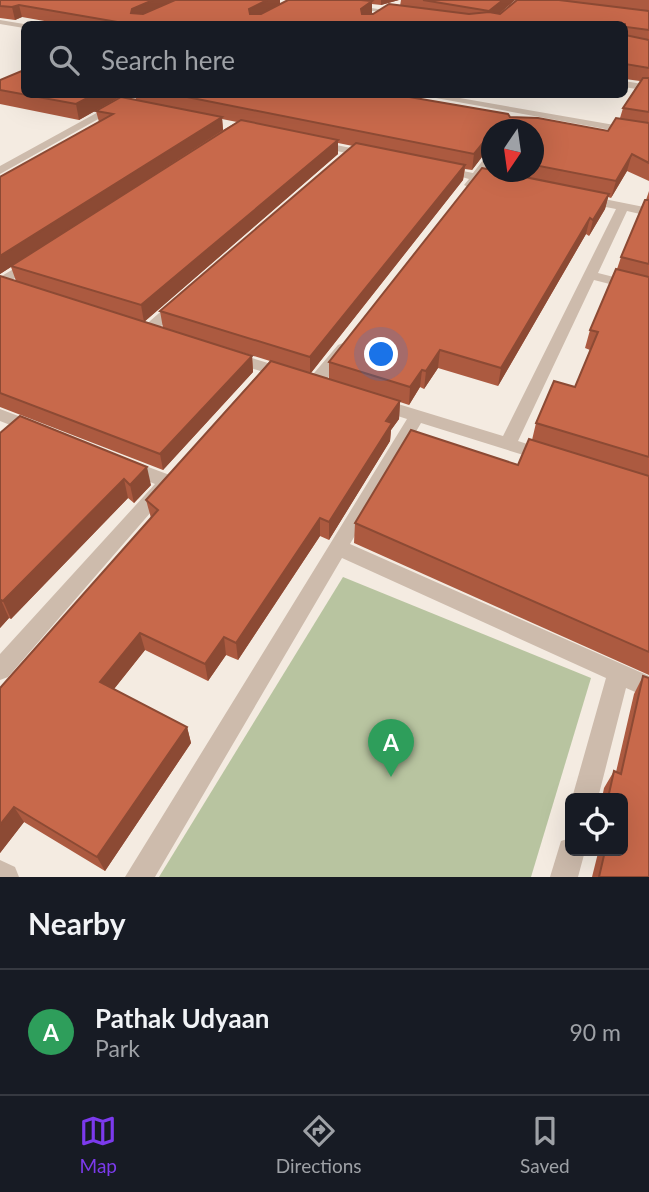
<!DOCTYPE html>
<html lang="en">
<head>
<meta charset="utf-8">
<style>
  body { margin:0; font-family:Lato,sans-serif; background:#242831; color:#f1f3f6 }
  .controls { position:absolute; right:21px; bottom:21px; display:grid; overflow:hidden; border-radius:10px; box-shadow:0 7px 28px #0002 }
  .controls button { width:63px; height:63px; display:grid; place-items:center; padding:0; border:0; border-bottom:2px solid #363941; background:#171b24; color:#f1f3f6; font:35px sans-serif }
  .compass { position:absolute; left:481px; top:119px; width:63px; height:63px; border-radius:50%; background:#171b24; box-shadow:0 7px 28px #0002; rotate:193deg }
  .you { position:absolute; left:382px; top:355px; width:24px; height:24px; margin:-18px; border:5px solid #fff; border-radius:50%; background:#1a73e8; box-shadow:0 0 0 10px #1a73e833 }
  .badge { display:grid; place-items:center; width:46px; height:46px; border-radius:50%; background:#7c3aed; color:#fff; font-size:23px; font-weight:700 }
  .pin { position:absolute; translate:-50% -58px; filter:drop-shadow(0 2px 4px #0008) }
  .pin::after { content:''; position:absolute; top:37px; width:24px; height:21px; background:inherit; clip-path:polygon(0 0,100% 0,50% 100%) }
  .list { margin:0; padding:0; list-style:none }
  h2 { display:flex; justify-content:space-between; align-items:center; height:91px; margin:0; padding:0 28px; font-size:30px }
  h2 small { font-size:23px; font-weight:400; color:#9ea1a6 }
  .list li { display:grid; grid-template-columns:46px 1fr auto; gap:21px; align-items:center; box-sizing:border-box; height:126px; padding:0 28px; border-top:2px solid #363941 }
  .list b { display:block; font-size:26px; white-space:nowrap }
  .list p { margin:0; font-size:23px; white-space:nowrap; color:#9ea1a6 }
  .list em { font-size:23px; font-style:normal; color:#9ea1a6 }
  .icon { flex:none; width:38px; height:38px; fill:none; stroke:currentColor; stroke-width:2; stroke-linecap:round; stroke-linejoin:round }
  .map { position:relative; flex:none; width:649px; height:877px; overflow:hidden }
  .search { position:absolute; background:#171b24; box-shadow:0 7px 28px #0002; left:21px; right:21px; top:21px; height:77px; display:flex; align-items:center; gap:18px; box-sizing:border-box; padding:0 24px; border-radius:10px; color:#9ea1a6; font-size:26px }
  .sheet { height:217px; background:#171b24 }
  nav { display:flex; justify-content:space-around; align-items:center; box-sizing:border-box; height:98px; border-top:2px solid #363941; background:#171b24; font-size:19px; color:#9ea1a6 }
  nav a { display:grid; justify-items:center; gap:4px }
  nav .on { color:#7c3aed }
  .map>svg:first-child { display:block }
</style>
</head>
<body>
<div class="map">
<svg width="649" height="877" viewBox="0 0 649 877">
  <rect width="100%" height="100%" fill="#f4ebe1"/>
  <path fill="#b8c4a0" d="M343 577 591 678 531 877H159Z"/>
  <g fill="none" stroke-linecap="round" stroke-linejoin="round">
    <g fill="#cdbbac" fill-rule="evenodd">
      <path d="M299 0H319L404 13 400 15Z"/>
      <path d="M0 20 24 24H27L24 28 0 24Z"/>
      <path d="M624 81 649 85V91L624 87Z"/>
      <path d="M131 94H143L0 174V166Z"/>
      <path d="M414 94H437L649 131V137Z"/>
      <path d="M316 141 371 152 376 155 371 158 312 146 311 144Z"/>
      <path d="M491 154V164L483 175 502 179V183L479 181 470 188 464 185 469 179 437 170 443 167 473 173 487 155Z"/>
      <path d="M584 195 649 208V216L627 211 598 273 649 286V294L594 280 518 441 552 452 555 456 552 460 546 462 421 423 350 544 649 676V698L626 688 598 798H572L606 678 342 558 155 877H125L407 419 373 408 371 404 373 400H385L503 436 616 209 580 202V196Z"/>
      <path d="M32 258 39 262 37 265 0 287V277Z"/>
      <path d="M179 299 186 303 184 306 152 334H142L140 331 142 328 174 300Z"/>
      <path d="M343 343 351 348 348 351 321 387H309L307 383 309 379 338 345Z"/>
      <path d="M232 352 291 370 293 374 285 379 226 360 224 357 226 354Z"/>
      <path d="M0 409 42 425 45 429 36 435 0 421Z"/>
      <path d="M127 459 175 477 177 482 8 677 0 680V654L155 484 121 470 118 465 121 460Z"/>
      <path d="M570 838V851H585L578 877H550L561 841Z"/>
      <path d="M0 860 15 867 19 877H0Z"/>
    </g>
  </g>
  <g fill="#ac5a40" fill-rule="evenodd">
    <path d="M0 0H280V4L288 0H399L381 5 372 4V14L400 6 401 0H515L499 14 517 0H649V181L627 171 611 198 608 197 605 209 589 236 586 234 498 386 438 368 424 389 420 387 409 405 400 402 399 419 391 430 390 441 329 540 320 536 238 660 226 655 208 681 145 650 114 689 187 727 191 743 105 871 24 822 0 853V688L151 518 146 500 270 361 163 328 160 311 353 146 338 143V154L144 322 252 356 253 372 163 470 0 407V276L16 281 11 267 0 274V177L99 122 96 111 136 100 135 94H392L510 117 608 131 620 118 623 108 640 81 625 79V24H61L22 17 15 20 0 18ZM222 119 237 122 223 130ZM492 130H534V172H492V155L490 157 488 169 329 362V379L311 373 463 180 465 169 472 170 485 153 492 152Z"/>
    <path d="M0 80 24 94H125L79 120 0 104Z"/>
    <path d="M649 191V675L354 543 355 523 518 465 532 440 536 423 575 387 590 350 585 348 590 330 617 269 621 257 646 200Z"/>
    <path d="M0 433 151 485 134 503 128 498 11 619 9 618 0 628Z"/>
    <path d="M643 676 649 877H592L598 853 594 851H623V798H602L604 788 614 771 616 772 634 694Z"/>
  </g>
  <g fill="#8c4a34">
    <path d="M153 0H181L134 22 131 13 132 9Z"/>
    <path d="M267 0H280V6L250 22 249 9Z"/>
    <path d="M381 0H399L381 5Z"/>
    <path d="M503 0H515L487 24 489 11Z"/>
    <path d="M372 1V14L360 22 361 9Z"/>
    <path d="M19 5 22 17 15 20 12 7Z"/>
    <path d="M95 94H125L79 120 76 104Z"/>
    <path d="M222 117 223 130 0 274V256Z"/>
    <path d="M492 137V152L485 153 472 170 474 154 487 138Z"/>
    <path d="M338 140V154L144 322 141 305Z"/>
    <path d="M632 154 627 171 611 198 616 181Z"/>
    <path d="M465 165 463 180 310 374V357Z"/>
    <path d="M609 194 605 209 589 236 593 220Z"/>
    <path d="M590 218 586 234 498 386 501 368Z"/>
    <path d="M440 350 438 368 424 389 426 371Z"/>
    <path d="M252 356 253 372 163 470 160 454Z"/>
    <path d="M422 370 420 387 409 405 410 387Z"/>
    <path d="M400 401 399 419 391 430 390 441 329 540V522L386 421Z"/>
    <path d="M147 467 151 485 134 503 130 485Z"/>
    <path d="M124 479 128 498 11 619 3 601Z"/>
    <path d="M320 518V536L238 660 236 643Z"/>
    <path d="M1 600 9 618 0 628V601Z"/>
    <path d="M140 633 145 650 106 699 100 682Z"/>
    <path d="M224 637 226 655 208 681 205 664Z"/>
    <path d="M187 727 191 743 105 871 97 857Z"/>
    <path d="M14 807 24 822 0 853V825Z"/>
  </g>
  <g fill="#c8694b" stroke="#8c4a34" stroke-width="2">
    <path d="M0 0H153L132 9 131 13 143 14 175 0H267L249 9 250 14H261L288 0H361L372 1 361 9 362 14H373L389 4 469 14 489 12 500 14 517 0H559L649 11V30L627 27 625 35 649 40V68L625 64V24H129L19 5 12 7 0 6Z"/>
    <path d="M423 0H503L489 11Z"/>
    <path d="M24 70V94H95L76 104 0 90V80Z"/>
    <path d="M643 78H649V112L623 108Z"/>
    <path d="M172 94H392L508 114 510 117 538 118 608 131 616 118 649 123V163L632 154 616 181 534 165V130H492V137L487 138 474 154Z"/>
    <path d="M121 97 222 117 0 256V177L113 114 96 111Z"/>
    <path d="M241 120 338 140 141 305 11 266Z"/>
    <path d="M356 143 465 165 310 357 160 311Z"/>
    <path d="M482 168 492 170V172H500L609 194 593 220 590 218 501 368 440 350 426 371 422 370 410 387 329 362Z"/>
    <path d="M645 200H649V264L621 257Z"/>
    <path d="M616 269 649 277V457L536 423 554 381 575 387 598 332 590 330Z"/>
    <path d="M0 276 252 356 160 454 0 393Z"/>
    <path d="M271 361 400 401 386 421 392 423 329 522 320 518 236 643 224 637 205 664 140 633 100 682 187 727 97 857 14 807 0 825V688L158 510 146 500Z"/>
    <path d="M20 416 147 467 130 485 124 479 3 601 1 600 0 601V433Z"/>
    <path d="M411 430 518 465 529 439 649 476V652L355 523Z"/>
    <path d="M643 676 649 678V877H599L605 851H623V798H608L614 771 621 774Z"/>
  </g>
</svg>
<div class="controls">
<button><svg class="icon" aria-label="locate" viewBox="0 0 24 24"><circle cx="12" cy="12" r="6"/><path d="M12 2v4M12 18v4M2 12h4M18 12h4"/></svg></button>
</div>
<svg class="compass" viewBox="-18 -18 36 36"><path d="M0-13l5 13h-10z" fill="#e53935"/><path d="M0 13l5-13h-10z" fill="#9ea1a6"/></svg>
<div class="you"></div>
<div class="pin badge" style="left:391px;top:777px;background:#2e9e5b">A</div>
<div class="search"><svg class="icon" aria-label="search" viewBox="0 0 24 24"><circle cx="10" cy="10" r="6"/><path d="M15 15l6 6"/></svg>Search here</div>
</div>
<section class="sheet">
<h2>Nearby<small></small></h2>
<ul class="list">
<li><span class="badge" style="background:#2e9e5b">A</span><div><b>Pathak Udyaan</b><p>Park</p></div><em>90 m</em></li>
</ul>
</section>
<nav>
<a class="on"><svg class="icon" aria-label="map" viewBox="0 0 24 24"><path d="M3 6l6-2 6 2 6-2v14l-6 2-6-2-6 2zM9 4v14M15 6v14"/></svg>Map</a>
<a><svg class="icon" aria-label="directions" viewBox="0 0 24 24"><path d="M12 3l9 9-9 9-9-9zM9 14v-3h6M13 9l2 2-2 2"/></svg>Directions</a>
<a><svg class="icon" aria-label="saved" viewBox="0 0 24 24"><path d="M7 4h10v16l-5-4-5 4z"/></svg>Saved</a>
</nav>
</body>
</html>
